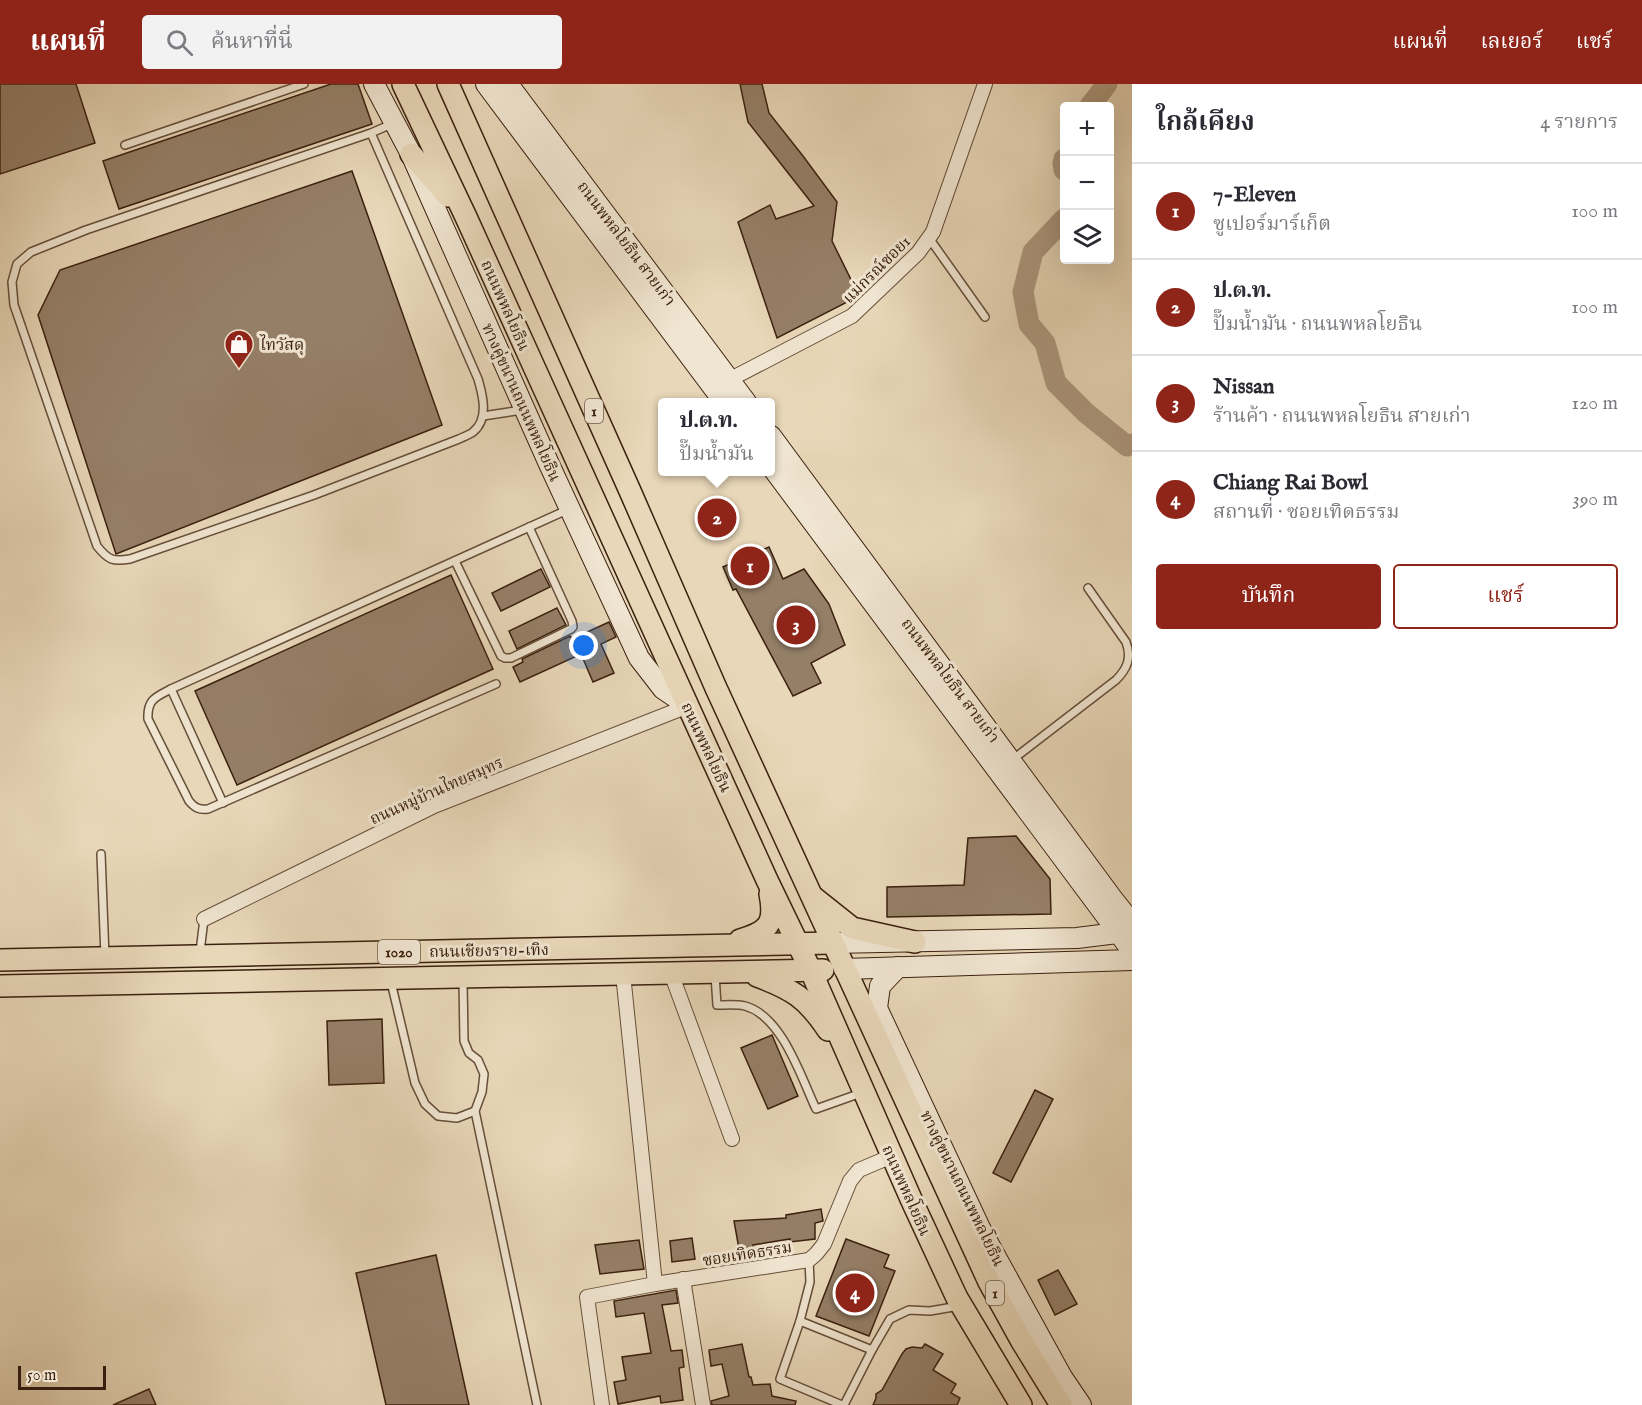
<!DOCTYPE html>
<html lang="th">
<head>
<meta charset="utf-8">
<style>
  body { margin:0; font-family:"IM FELL English","Noto Serif Thai",serif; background:#f2f2f3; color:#2b2b33 }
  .controls { position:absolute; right:18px; top:18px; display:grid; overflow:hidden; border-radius:6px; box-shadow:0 6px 24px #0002 }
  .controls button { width:54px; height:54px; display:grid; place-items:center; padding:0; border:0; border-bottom:2px solid #e1e1e2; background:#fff; color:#2b2b33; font:30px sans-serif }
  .scale { position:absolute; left:18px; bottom:15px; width:88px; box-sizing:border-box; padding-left:6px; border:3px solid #3b200f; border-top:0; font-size:16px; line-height:21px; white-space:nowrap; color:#3b200f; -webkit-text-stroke:4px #f0e5d1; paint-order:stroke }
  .you { position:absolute; left:584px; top:562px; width:21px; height:21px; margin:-15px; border:4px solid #fff; border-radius:50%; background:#1a73e8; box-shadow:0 0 0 9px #1a73e833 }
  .badge { display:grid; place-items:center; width:39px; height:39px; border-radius:50%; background:#8f2418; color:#fff; font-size:20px; font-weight:700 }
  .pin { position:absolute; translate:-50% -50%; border:3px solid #fff; box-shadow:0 2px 6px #0006 }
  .popup { position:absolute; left:658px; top:314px; width:117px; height:78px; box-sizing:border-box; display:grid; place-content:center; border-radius:6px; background:#fff; filter:drop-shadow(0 2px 4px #0005); font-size:20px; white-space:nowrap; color:#7c7c81 }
  .popup b { font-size:22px; color:#2b2b33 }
  .popup::after { content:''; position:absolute; left:50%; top:100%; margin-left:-12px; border:12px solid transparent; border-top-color:#fff }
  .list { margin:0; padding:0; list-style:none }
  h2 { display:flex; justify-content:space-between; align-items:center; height:78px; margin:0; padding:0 24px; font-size:26px }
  h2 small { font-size:20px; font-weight:400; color:#7c7c81 }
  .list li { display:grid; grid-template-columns:39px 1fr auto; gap:18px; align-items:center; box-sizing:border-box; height:96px; padding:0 24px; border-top:2px solid #e1e1e2 }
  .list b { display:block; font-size:22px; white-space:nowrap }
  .list p { margin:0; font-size:20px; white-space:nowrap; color:#7c7c81 }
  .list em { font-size:20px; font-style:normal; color:#7c7c81 }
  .actions { display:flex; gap:12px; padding:18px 24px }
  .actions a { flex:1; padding:14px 0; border:2px solid #8f2418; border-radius:6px; text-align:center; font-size:21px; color:#8f2418 }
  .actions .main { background:#8f2418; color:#fff }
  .icon { flex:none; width:33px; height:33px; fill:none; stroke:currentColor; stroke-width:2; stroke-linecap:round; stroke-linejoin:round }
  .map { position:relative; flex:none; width:1132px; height:1321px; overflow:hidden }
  header { display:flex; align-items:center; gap:36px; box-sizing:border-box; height:84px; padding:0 30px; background:#8f2418; color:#fff }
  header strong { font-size:28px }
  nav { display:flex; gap:33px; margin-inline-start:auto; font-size:21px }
  .search { width:420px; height:54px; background:#f2f2f3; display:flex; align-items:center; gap:15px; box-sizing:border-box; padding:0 21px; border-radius:6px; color:#7c7c81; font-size:22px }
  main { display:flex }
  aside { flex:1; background:#fff }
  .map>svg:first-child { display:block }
</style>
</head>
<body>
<header>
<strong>แผนที่</strong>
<div class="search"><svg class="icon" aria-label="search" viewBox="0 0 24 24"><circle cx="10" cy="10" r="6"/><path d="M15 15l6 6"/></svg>ค้นหาที่นี่</div>
<nav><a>แผนที่</a><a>เลเยอร์</a><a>แชร์</a></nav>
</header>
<main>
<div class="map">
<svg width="1132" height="1321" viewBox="0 0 1132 1321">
  <rect width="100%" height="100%" fill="#e8d7b8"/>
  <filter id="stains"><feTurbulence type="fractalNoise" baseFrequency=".00333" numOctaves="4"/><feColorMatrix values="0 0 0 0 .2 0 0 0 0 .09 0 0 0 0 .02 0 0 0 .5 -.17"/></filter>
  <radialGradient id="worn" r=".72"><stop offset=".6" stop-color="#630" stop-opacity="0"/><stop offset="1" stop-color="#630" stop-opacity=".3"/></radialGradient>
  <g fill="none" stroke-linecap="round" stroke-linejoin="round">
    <g stroke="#ad997f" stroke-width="21">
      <path d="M1090 22 1107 0"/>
      <path d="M1064 75 1063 79 1064 86"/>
      <path d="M1064 135 1033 168 1023 208 1029 240 1045 259 1056 299 1086 329 1127 362 1132 360"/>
    </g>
  </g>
  <g fill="#957f67" stroke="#3b200f" stroke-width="1.5">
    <path d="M0 0H76L95 59 0 90Z"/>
    <path d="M331 0H358L372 40 119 125 103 77Z"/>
    <path d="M740 0H762L769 29 803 72 837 118 832 157 859 212 777 254 738 138 770 121 776 135 814 122 748 38Z"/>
    <path d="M352 87 442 341 116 470 38 231 60 186Z"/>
    <path d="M725 415 737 440 708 453 697 429Z"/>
    <path d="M769 463 783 495 804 485 829 520 845 561 811 579 821 599 793 612 736 505 733 506 723 483Z"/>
    <path d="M541 485 550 503 501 527 492 509Z"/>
    <path d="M451 491 493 585 237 701 195 607Z"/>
    <path d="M557 524 566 541 517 565 509 547Z"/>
    <path d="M609 538 616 553 601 560 614 589 593 598 581 570 520 598 513 583 523 578 522 575 570 552 572 555Z"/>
    <path d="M1016 752 1050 795 1051 830 887 833V803L964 801 968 754Z"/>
    <path d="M382 935 384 999 329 1001 327 937Z"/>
    <path d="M772 951 798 1012 768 1025 741 964Z"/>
    <path d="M1035 1006 1053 1015 1011 1098 993 1089Z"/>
    <path d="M821 1125 823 1137 815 1139V1155L790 1158V1155L753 1161V1163L739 1165 734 1137 786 1134V1131Z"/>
    <path d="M692 1154 695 1175 672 1178 670 1157Z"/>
    <path d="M846 1155 889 1171 884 1183 895 1187 869 1252 816 1232Z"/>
    <path d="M639 1156 644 1185 600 1190 595 1161Z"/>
    <path d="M436 1171 469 1321H386L356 1189Z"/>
    <path d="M1058 1186 1077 1220 1055 1231 1038 1196Z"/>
    <path d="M676 1206 678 1219 662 1221 671 1267 682 1266 684 1283 679 1284 683 1316 661 1319 660 1312 618 1320 614 1298 626 1296 622 1273 651 1269 644 1229 616 1233 614 1217Z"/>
    <path d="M742 1260 749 1293H751L753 1301 770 1300 772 1312 796 1317 795 1321H712L711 1317 729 1312 722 1280 711 1282 709 1266Z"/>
    <path d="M925 1260 943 1270 933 1286 956 1300 951 1309 960 1314 957 1321H873L876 1314V1310L882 1306 902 1270 906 1265 912 1263 922 1264Z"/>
    <path d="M149 1305 156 1321H113Z"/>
  </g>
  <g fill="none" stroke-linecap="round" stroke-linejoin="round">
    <g stroke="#664e39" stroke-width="10">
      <g id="service">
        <path d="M371 49 478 295C483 312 489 335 473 348 469 351 463 353 459 355L314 411 130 475C113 478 108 476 97 462L14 221 12 198 17 180 31 168 86 146 371 49 394 39"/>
        <path d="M125 61 304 0"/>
        <path d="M929 154 985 233"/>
        <path d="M483 332 522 326"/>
        <path d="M455 477 501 572 505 574H511L571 545 573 543 572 537 529 443"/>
        <path d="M496 600 208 725C199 726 195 724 189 717L148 635C147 615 156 613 171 605L567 426"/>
        <path d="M171 605 223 719"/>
        <path d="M1012 676 1116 596C1127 585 1132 574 1126 558L1088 504"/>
        <path d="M101 770 105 873"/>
        <path d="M200 868 204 835"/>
        <path d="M715 891 717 921C726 921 737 920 745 922 782 932 801 993 816 1025L861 1009"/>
        <path d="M463 897 464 957 469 969 478 976 484 990 482 1008 475 1027 537 1321"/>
        <path d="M391 898 415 999 425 1020 438 1032 457 1034 475 1027"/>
        <path d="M809 1176 810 1198 800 1237 780 1295 842 1321"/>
        <path d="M800 1237 872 1266"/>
        <path d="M844 1321 872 1266 890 1235 909 1226 930 1227 959 1222"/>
      </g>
    </g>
    <g stroke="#664e39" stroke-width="16">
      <g id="minor">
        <path d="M723 299 852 232 918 169 933 148 985 0"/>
        <path d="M204 835 434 722 688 622"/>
        <path d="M671 889 732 1055"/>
        <path d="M623 890 655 1200"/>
        <path d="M683 1195 703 1321"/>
        <path d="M602 1321 587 1213 655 1200 809 1176 816 1170 824 1160 850 1097 859 1086 892 1072"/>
      </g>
    </g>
    <g stroke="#3b200f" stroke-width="22">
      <g id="secondary">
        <path d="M374 0 411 70 549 380 639 574 663 605 688 622"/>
        <path d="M486 0 724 318"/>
        <path d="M508 0 746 318"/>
        <path d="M771 352 1112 814 1132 839"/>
        <path d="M771 382 1132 867"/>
        <path d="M832 859 1077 854 1117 849 1129 850"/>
        <path d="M898 883 880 902 877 924 980 1144 1062 1293 1081 1321"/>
        <path d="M844 885 1132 876"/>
      </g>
    </g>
    <g stroke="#3b200f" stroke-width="24">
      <g id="primary">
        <path d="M403 0 466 133 767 796 811 887 911 1115 957 1214 1021 1321"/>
        <path d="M448 0 630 407 716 604 989 1198 1021 1256 1061 1321"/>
        <path d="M411 70 448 112"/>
        <path d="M813 813 852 844 915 858"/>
        <path d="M740 856C768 848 776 840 770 810"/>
        <path d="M0 876 832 859"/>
        <path d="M757 892C792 905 807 914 828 946"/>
        <path d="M0 902 823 886"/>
      </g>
    </g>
    <use href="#service" stroke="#f0e5d1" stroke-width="7"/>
    <use href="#minor" stroke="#f0e5d1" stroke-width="14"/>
    <use href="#secondary" stroke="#f0e5d1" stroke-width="20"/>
    <use href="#primary" stroke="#e8d7b8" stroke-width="21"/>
  </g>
  <defs>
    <g id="shop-pin" transform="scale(1.5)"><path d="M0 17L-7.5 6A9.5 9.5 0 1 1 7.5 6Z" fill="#8f2418" stroke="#f0e5d1"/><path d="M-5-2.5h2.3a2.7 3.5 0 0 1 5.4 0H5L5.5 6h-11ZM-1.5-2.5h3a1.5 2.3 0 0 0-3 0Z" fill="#fff"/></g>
  </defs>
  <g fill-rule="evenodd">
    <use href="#shop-pin" x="239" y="260"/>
  </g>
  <g text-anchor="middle" stroke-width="6" stroke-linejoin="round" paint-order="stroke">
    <g fill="#f0e5d1" stroke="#715b49" stroke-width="1.5">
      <rect x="585" y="315" width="18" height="24" rx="4.5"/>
      <rect x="378" y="856" width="42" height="24" rx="4.5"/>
      <rect x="986" y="1197" width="18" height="24" rx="4.5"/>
    </g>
    <g font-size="15" font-weight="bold" fill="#3b200f">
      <text x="594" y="332">1</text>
      <text x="399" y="873">1020</text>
      <text x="995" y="1214">1</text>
    </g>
    <g font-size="16" fill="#3b200f" stroke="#f0e5d1">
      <text transform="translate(627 159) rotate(53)" y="6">ถนนพหลโยธิน สายเก่า</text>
      <text transform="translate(876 185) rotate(-45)" y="6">แม่กรณ์ซอย1</text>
      <text transform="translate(506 221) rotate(66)" y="6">ถนนพหลโยธิน</text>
      <text transform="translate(522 318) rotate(66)" y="6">ทางคู่ขนานถนนพหลโยธิน</text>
      <text transform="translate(951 596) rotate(53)" y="6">ถนนพหลโยธิน สายเก่า</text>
      <text transform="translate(707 663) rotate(65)" y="6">ถนนพหลโยธิน</text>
      <text transform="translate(436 706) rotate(-24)" y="6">ถนนหมู่บ้านไทยสมุทร</text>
      <text transform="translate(489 866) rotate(-1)" y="6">ถนนเชียงราย-เทิง</text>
      <text transform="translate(963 1104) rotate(64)" y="6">ทางคู่ขนานถนนพหลโยธิน</text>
      <text transform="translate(907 1106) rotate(66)" y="6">ถนนพหลโยธิน</text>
      <text transform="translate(747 1169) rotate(-9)" y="6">ซอยเทิดธรรม</text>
    </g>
    <g font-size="16" fill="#3b200f" stroke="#f0e5d1" text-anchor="start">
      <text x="260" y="266">ไทวัสดุ</text>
    </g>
  </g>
  <rect width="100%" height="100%" filter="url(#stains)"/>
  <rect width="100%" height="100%" fill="url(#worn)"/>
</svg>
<div class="controls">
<button>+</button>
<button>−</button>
<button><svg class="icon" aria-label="layers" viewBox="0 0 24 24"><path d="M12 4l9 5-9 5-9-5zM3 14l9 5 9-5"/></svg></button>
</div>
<div class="scale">50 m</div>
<div class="you"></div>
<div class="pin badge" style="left:750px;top:482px">1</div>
<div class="pin badge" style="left:717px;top:434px">2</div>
<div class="popup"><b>ป.ต.ท.</b>ปั๊มน้ำมัน</div>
<div class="pin badge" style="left:796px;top:541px">3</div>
<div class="pin badge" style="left:855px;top:1209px">4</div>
</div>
<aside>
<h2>ใกล้เคียง<small>4 รายการ</small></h2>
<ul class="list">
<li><span class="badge">1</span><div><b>7-Eleven</b><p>ซูเปอร์มาร์เก็ต</p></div><em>100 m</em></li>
<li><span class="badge">2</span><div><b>ป.ต.ท.</b><p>ปั๊มน้ำมัน · ถนนพหลโยธิน</p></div><em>100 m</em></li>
<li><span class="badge">3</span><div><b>Nissan</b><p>ร้านค้า · ถนนพหลโยธิน สายเก่า</p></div><em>120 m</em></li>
<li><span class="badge">4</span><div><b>Chiang Rai Bowl</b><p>สถานที่ · ซอยเทิดธรรม</p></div><em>390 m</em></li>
</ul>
<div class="actions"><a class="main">บันทึก</a><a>แชร์</a></div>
</aside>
</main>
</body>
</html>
